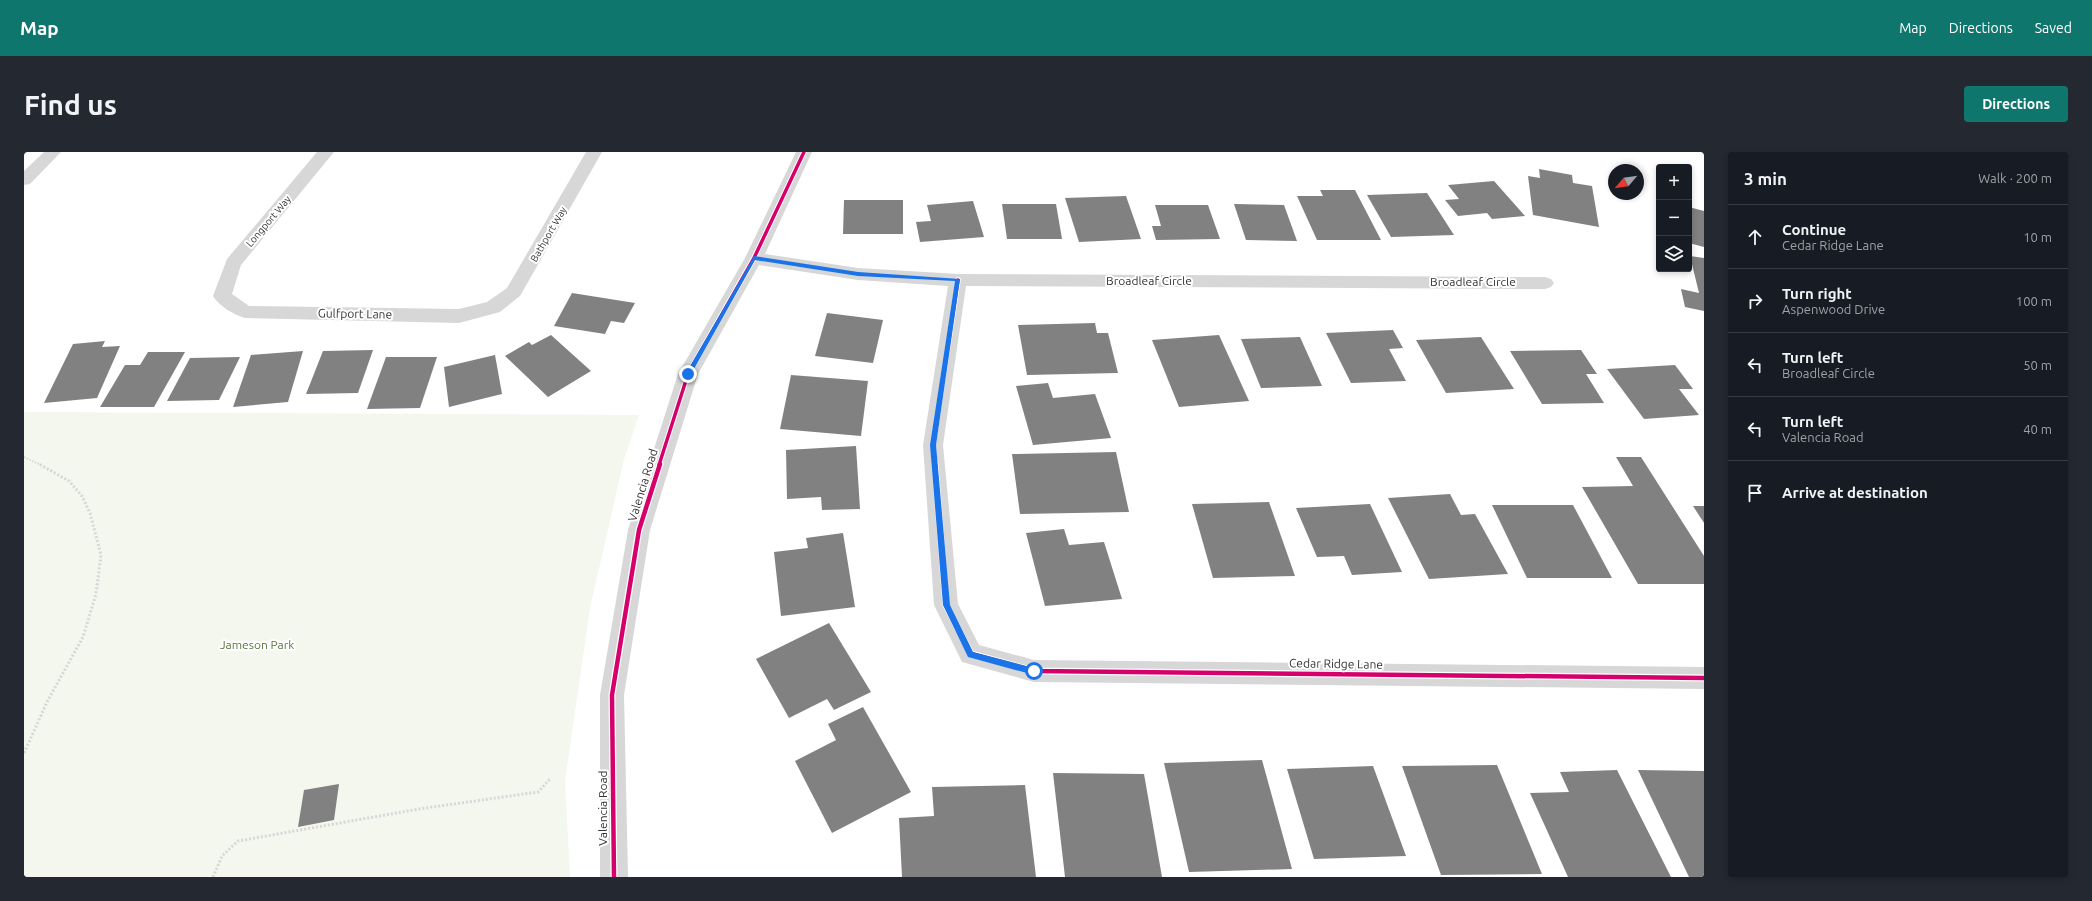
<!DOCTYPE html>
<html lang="en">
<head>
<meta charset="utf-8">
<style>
  body { margin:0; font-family:Ubuntu,sans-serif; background:#242831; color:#f1f3f6 }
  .controls { position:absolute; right:12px; top:12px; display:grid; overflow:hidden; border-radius:4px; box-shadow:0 2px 6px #0003 }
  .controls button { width:36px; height:36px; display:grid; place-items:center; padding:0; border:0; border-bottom:1px solid #363941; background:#171b24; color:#f1f3f6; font:20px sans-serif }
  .compass { position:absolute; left:1584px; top:12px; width:36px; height:36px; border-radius:50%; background:#171b24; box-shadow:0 2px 6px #0003; rotate:241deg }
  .stop { position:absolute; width:12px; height:12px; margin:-9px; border:3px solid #1a73e8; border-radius:50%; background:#fff }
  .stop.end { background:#1a73e8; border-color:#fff; box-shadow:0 1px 4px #0008 }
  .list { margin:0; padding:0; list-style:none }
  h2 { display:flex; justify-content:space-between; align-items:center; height:52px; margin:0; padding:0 16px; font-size:17px }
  h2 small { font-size:13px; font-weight:400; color:#9ea1a6 }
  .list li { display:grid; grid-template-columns:26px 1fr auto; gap:12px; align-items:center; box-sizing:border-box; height:64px; padding:0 16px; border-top:1px solid #363941 }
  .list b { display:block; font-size:15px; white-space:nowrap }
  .list p { margin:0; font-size:13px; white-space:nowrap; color:#9ea1a6 }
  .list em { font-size:13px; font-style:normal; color:#9ea1a6 }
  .icon { flex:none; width:22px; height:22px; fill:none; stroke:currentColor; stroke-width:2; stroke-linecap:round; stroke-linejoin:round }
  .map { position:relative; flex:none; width:1680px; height:725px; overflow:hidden; border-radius:4px }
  header { display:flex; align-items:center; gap:24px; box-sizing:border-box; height:56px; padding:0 20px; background:#0f766e; color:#fff }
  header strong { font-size:19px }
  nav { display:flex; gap:22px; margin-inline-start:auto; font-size:14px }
  .intro { display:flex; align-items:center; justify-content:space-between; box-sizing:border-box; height:96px; padding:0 24px }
  h1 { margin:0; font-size:28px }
  .button { padding:10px 18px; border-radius:4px; background:#0f766e; color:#fff; font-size:14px; font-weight:700 }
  main { display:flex; gap:24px; padding:0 24px }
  aside { flex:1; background:#171b24; border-radius:4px; box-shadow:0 2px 6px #0003 }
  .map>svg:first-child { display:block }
</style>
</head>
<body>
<header>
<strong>Map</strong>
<nav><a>Map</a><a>Directions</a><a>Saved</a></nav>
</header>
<div class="intro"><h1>Find us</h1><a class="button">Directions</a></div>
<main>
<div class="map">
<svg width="1680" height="725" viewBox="0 0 1680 725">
  <rect width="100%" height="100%" fill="#fff"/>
  <path fill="#f3f7ee" d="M0 260 615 263 600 307 566 456 541 629 546 725H0Z"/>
  <g fill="#818181">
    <path d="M1515 17 1548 23 1549 31 1568 34 1575 75 1509 63 1504 24 1516 26Z"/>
    <path d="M1470 29 1501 64 1468 67 1463 61 1434 64 1421 48 1435 47 1424 33Z"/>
    <path d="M1296 38H1331L1357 88H1293L1273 44H1299Z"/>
    <path d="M1403 41 1430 83 1367 85 1343 43Z"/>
    <path d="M1102 44 1117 87 1055 90 1041 46Z"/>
    <path d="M820 48H879V82H819Z"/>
    <path d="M949 49 960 85 896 90 892 70 907 69 903 53Z"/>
    <path d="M978 52H1032L1038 87H983Z"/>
    <path d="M1210 52 1260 53 1273 89 1222 88Z"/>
    <path d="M1131 53H1184L1196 87 1132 88 1128 74H1137Z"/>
    <path d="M1665 55 1680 59V95L1665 91Z"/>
    <path d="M1666 104 1680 106V159L1661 155 1657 137 1675 141Z"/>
    <path d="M548 141 611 151 600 171 587 169 581 182 530 174Z"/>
    <path d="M803 161 859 168 849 211 791 204Z"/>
    <path d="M1071 171 1073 181H1084L1094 221 1003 223 994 173Z"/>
    <path d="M1369 178 1379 196 1365 197 1382 229 1327 231 1302 181Z"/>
    <path d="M527 183 567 219 524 245 481 204 505 190 508 193Z"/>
    <path d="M1195 183 1225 249 1155 255 1128 188Z"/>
    <path d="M1276 185 1298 234 1237 236 1217 187Z"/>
    <path d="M1457 185 1490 237 1422 241 1392 188Z"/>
    <path d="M81 189 78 195 96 194 73 246 20 251 49 192Z"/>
    <path d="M349 198 334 241 282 242 299 199Z"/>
    <path d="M1557 198 1573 222H1562L1580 251 1518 252 1486 199Z"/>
    <path d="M279 199 264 250 209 255 227 203Z"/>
    <path d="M124 200H161L130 255H76L101 213H116Z"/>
    <path d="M471 203 478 242 425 255 420 215Z"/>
    <path d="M216 205 195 248 143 249 166 206Z"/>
    <path d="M362 205H413L396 256 343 257Z"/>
    <path d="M1651 213 1669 237H1655L1675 263 1620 267 1583 217Z"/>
    <path d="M767 223 844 229 837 284 756 277Z"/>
    <path d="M1024 231 1029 246 1071 242 1087 286 1009 293 992 234Z"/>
    <path d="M832 294 836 357 798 358 797 345 763 347 762 298Z"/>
    <path d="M1092 300 1105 360 996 362 988 302Z"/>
    <path d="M1592 305H1617L1680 404V432H1614L1558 335 1609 334Z"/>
    <path d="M1426 342 1437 363 1451 362 1484 422 1405 427 1364 346Z"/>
    <path d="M1245 350 1271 424 1189 426 1168 352Z"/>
    <path d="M1346 352 1378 420 1328 423 1320 404 1293 405 1272 356Z"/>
    <path d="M1468 353H1549L1588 426H1503Z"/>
    <path d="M1669 354H1680V371Z"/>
    <path d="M1040 377 1045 393 1080 390 1098 447 1021 454 1002 381Z"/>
    <path d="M819 381 831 455 757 464 750 400 784 396 782 386Z"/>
    <path d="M805 471 847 540 810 558 803 547 765 566 732 507Z"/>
    <path d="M839 555 887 640 808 681 771 609 812 588 804 572Z"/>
    <path d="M1238 608 1268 717 1165 720 1140 611Z"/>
    <path d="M1473 613 1518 722 1417 723 1378 614Z"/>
    <path d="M1349 614 1382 704 1290 707 1263 617Z"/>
    <path d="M1593 618 1647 725H1544L1506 641 1545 640 1536 620Z"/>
    <path d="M1614 618 1680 619V725H1665Z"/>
    <path d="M1029 621 1120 622 1138 725H1041Z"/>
    <path d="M315 632 310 668 274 675 280 638Z"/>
    <path d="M1001 633 1012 725H878L875 666 910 664 908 635Z"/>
  </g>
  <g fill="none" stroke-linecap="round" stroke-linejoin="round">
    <path stroke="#d7d7d7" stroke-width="2" stroke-dasharray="1.5 1.5" stroke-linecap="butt" d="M0 305 17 313"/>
    <g stroke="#d7d7d7" stroke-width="3" stroke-dasharray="2 2" stroke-linecap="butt">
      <path d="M0 601 24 548 59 485 72 442 77 403 66 361 58 344 45 329 15 312"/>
      <path d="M189 725 198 704 214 689 395 657 514 640 527 626"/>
    </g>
    <g fill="#d7d7d7" fill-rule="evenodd">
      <path d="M20 0H37L6 32 0 33V19Z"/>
      <path d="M293 0H310L217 113 208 142 225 154 435 157 463 150 483 136 562 0H578L496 144 476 160 435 171 221 166C210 163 195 154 189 144L203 107Z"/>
      <path d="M772 0H788L741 102 834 116 934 122 1521 125 1527 127 1530 131 1527 135 1521 137 942 134 919 293 934 452 955 493 1010 508 1680 515V537L1010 530 938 510 910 453 899 293 924 134 834 128 735 113 674 222 626 378 600 543 604 725H576V543L604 378 654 222 721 106Z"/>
    </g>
    <g stroke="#fff" stroke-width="5.5">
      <g id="cycleway-far1">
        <path d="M635 313 664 222 730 106 780 0"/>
        <path d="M911 313 909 293 934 128"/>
      </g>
    </g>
    <g stroke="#fff" stroke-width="7">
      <g id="cycleway">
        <path d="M911 312 922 453 947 502 1010 519 1680 526"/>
        <path d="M590 725 588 543 615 378 636 312"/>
      </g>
    </g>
    <use href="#cycleway-far1" stroke="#d6006c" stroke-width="3.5"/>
    <use href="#cycleway" stroke="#d6006c" stroke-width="4.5"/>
  </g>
  <path fill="#1a73e8" d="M730 104 834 120 936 127 912 293 926 453 949 500 1010 516 1014 519 1013 522 1010 523 944 505 919 453 906 293 931 129 834 124 731 108 666 224H662V221Z"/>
  <g text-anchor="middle" stroke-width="4" stroke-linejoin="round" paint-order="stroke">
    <g font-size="10" fill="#333" stroke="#fff">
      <text transform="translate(244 69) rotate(-50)" y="4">Longport Way</text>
      <text transform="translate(524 82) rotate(-60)" y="4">Bathport Way</text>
    </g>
    <g font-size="12" fill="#333" stroke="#fff">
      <text x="1125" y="133">Broadleaf Circle</text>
      <text x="1449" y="134">Broadleaf Circle</text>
      <text transform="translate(331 162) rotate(1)" y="4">Gulfport Lane</text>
      <text transform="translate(619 333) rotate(-73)" y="4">Valencia Road</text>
      <text transform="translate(1312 512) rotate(1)" y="4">Cedar Ridge Lane</text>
      <text transform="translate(579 656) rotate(-90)" y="4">Valencia Road</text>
    </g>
    <g font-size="12" fill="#59753a" stroke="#fff">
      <text x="233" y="497">Jameson Park</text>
    </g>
  </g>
</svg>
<div class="controls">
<button>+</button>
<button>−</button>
<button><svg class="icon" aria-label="layers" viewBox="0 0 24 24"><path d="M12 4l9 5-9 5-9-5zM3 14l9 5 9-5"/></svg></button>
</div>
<svg class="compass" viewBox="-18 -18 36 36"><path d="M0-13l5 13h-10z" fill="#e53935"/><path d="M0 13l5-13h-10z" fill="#9ea1a6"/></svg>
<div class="stop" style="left:1010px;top:519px"></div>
<div class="stop end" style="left:664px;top:222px"></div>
</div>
<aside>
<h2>3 min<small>Walk · 200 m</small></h2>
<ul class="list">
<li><svg class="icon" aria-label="ahead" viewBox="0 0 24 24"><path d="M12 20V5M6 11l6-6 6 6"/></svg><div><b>Continue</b><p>Cedar Ridge Lane</p></div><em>10 m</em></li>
<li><svg class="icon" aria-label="right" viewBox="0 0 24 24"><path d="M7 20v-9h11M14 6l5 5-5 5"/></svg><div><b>Turn right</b><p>Aspenwood Drive</p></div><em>100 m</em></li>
<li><svg class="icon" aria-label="left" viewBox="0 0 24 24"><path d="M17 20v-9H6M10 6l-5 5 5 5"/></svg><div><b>Turn left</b><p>Broadleaf Circle</p></div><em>50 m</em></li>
<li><svg class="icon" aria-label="left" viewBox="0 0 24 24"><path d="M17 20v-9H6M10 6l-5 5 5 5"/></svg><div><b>Turn left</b><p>Valencia Road</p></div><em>40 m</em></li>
<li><svg class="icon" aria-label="arrive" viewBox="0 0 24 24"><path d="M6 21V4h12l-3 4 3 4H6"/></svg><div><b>Arrive at destination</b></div></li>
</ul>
</aside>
</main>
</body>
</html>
